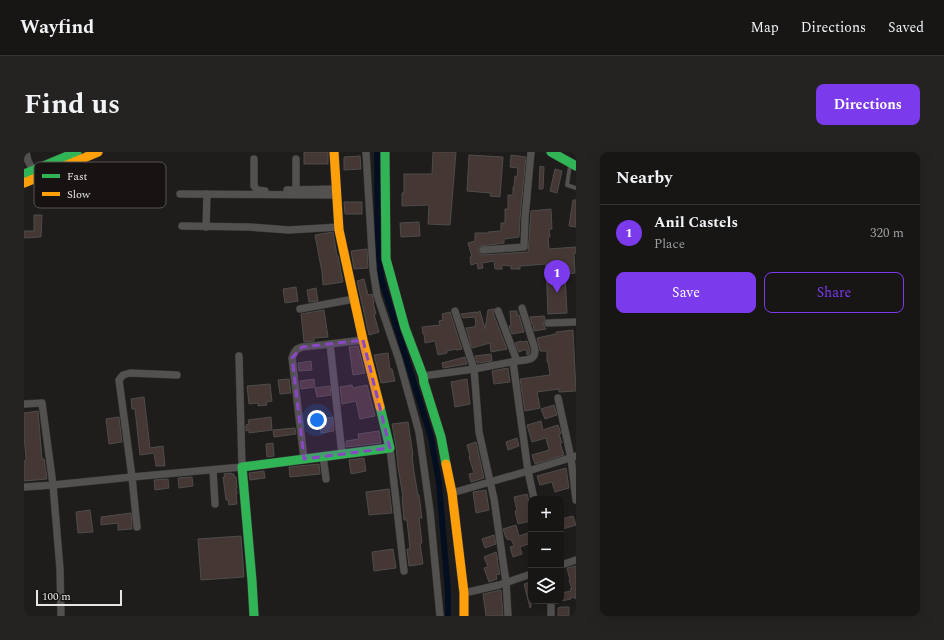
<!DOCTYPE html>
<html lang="en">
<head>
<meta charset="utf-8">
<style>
  body { margin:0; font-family:Spectral,serif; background:#242322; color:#f1f3f6 }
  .controls { position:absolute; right:12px; bottom:12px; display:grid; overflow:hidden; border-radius:8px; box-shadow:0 4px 16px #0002 }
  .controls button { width:36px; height:36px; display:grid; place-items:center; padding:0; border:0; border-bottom:1px solid #363534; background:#171615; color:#f1f3f6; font:20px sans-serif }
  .scale { position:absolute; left:12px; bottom:10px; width:86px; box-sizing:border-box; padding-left:4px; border:2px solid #e8e6e5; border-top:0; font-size:11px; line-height:14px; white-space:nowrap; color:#e8e6e5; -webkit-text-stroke:3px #171312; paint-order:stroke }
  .you { position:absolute; left:293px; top:268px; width:14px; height:14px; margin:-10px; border:3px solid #fff; border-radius:50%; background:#1a73e8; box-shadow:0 0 0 6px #1a73e833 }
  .badge { display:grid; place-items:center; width:26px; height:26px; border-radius:50%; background:#7c3aed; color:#fff; font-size:13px; font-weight:700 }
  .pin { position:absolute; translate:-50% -33px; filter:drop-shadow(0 1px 2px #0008) }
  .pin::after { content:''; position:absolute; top:21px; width:14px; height:12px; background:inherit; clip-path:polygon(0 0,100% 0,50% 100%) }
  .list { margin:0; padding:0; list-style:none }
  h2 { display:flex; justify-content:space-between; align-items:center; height:52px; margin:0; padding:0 16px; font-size:17px }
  h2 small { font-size:13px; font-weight:400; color:#9e9fa0 }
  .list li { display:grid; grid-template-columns:26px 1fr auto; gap:12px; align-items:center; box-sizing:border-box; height:56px; padding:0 16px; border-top:1px solid #363534 }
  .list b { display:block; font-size:15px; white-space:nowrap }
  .list p { margin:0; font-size:13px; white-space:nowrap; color:#9e9fa0 }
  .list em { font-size:13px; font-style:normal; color:#9e9fa0 }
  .actions { display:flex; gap:8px; padding:12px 16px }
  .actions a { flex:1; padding:9px 0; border:1px solid #7c3aed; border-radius:8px; text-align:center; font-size:14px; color:#7c3aed }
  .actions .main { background:#7c3aed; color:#fff }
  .icon { flex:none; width:22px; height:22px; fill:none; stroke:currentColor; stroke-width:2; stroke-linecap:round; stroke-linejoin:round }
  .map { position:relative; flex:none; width:552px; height:464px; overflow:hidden; border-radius:8px }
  header { display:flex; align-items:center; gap:24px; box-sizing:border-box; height:56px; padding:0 20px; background:#171615; border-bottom:1px solid #363534 }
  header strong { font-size:19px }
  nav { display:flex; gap:22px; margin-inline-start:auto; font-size:14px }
  .intro { display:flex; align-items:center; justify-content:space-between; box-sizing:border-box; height:96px; padding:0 24px }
  h1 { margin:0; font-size:28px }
  .button { padding:10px 18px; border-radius:8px; background:#7c3aed; color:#fff; font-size:14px; font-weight:700 }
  main { display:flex; gap:24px; padding:0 24px }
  aside { flex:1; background:#171615; border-radius:8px; box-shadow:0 4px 16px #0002 }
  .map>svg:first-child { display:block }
</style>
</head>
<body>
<header>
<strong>Wayfind</strong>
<nav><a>Map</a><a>Directions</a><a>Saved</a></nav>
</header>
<div class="intro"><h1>Find us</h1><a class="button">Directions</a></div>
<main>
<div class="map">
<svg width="552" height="464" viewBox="0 0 552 464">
  <rect width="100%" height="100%" fill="#1f1d1c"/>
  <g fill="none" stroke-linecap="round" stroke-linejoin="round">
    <path stroke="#030f20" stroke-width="6" d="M353 0 354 97 357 126 407 285 415 331 424 440V464"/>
  </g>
  <g fill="#453834" stroke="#4e4c4b">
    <rect x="280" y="0" width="24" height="12"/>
    <path d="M409 0H432L426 73 404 72 405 53 378 54V41H380V22H408Z"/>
    <path d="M445 3 479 5 476 45 466 44 467 41 443 39Z"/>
    <path d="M487 3 502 5 496 66 495 85 480 87V91L457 94 454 96 455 100 456 102 459 103 504 100 507 59 527 57 528 77H525L526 85H524L525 97 552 95V101H550L551 121 541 122 543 161 524 162 522 112 496 114V117H487V114L478 113V117H471L470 109 458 111 459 116 454 117 453 111 447 113 446 105H448L444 91 451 89V81H464V80L477 79V71H481V57H484V43H489V35H490L491 24 493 25 494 16 486 15Z"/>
    <path d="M336 4 337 17 320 18V5Z"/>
    <path d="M516 14 520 15 519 37H515Z"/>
    <path d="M531 17 538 19 533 41 526 39Z"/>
    <path d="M549 48H552V75L545 74Z"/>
    <path d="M320 50H338V62H321Z"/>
    <path d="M10 63H18L17 85 0 86V79H10Z"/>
    <path d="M395 70 396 84 377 85 376 71Z"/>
    <path d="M309 80 313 104H314L319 130 299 133 298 120 291 83Z"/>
    <path d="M343 97 344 116 330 117 327 99Z"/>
    <path d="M340 127 344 143 348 142 350 151H349L352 162H350L355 180 345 183 333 129Z"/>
    <path d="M272 135 274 149 261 151 259 137Z"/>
    <path d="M292 136 294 149 285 150 283 138Z"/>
    <path d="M470 157 469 161 483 197 467 200 466 191 448 196 442 176 450 175V174H452L451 165 439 166 437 162 452 160V161L456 159 461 177 464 158Z"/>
    <path d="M300 158 304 185 290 186V189L280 190 277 162Z"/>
    <path d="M486 159H493V163H495L500 180 488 182 485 174H487Z"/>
    <path d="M426 160 438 197 432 198V197L423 199V201L414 203 411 189 401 191 400 182H399L398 175 416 173 415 169 419 168 418 162Z"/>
    <path d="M520 164 521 167 519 172 522 177 510 179 509 172H508L506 165Z"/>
    <path d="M549 178 552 239 535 240V237L513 240 516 256 501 259 496 227 526 223 524 210H523V199H516L513 186 532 182V180Z"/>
    <path d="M497 189 498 190 503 189 506 199 505 202 503 203 502 197 495 200 491 191Z"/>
    <path d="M334 194 341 221 329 223 325 195Z"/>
    <path d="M364 201 366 217H368L371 229 357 231 350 203Z"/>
    <path d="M467 202 468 209 453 211 451 204Z"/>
    <path d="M441 205 443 212 419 216 418 211Z"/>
    <path d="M287 209 288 218 275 219 274 211Z"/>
    <path d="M484 216 486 230 470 232 468 219Z"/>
    <path d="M265 227 267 241 256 242 254 228Z"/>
    <path d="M290 227 291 235 277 237 276 229Z"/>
    <path d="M443 227 446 252 431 255 427 230Z"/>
    <path d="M246 232 248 249 242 250 243 253 234 254V251L225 252 223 234Z"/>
    <path d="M328 233 329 236 343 233 351 264 336 267 332 249 318 252 316 235Z"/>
    <path d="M306 234 307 243 293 245 291 236Z"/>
    <path d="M120 245 126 296 139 294 141 314H132L130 301 116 303 111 257H108L107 247Z"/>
    <path d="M530 253 533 263 521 267 517 257Z"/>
    <path d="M14 259 18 307H20L23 327 0 329V309L2 308 0 282V261Z"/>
    <path d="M95 265 98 290 85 292 82 267Z"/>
    <path d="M247 265 248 278 225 281V278L222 279V273L225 272 224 268Z"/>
    <path d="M309 265 310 279 297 281 295 267Z"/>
    <path d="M517 269 519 278 534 273 537 282H535L538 291H536L540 303 511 312 508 303 525 298 522 286 508 290 503 273Z"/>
    <path d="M384 270 389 303H388L390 320 394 343H395L398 366H395L398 391H396L399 412 385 414 383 397H386L383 368H380L378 345H379L374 315 372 294 368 272Z"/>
    <path d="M271 276 272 282 250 285 249 278Z"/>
    <path d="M355 279 357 291 322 295V289L335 287 334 282Z"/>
    <path d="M493 286 495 294 484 298 482 290Z"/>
    <path d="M452 290 460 326 447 330 445 322 450 321 445 305 446 304 443 293Z"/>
    <path d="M249 291 250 304 243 305 242 292Z"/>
    <path d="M340 306 342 319 327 322 325 308Z"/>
    <path d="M295 312 296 322 266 325 265 315Z"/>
    <path d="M542 316 545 336 531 340 528 330 516 333 513 324Z"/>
    <path d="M240 319 241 326 226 328 225 321Z"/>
    <path d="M207 321V322H210V325H212L213 336H212L213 342H212L213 352 205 353 204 348H202L199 325H201L200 322Z"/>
    <path d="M168 325 169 334 155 336 154 326Z"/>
    <path d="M144 327 145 336 131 338 130 328Z"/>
    <path d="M365 337 368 361 345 363 342 340Z"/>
    <path d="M462 338 465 358 452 361 449 340Z"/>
    <path d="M503 342 507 358V369L494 372 491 359H493L490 345Z"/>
    <path d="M66 358 69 380 54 381 52 360Z"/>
    <path d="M107 361 108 377 94 378V371L77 373V365Z"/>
    <path d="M549 364 552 373 539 377 537 367Z"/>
    <path d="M492 373 495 384 507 380V391L496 395 498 402 489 405 486 395 490 394 487 387 484 388 483 386H482L479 377Z"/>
    <path d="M470 383 472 392 461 396 458 387Z"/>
    <path d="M217 384 220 425 177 428 174 387Z"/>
    <path d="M369 397 372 416 350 419 348 400Z"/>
    <path d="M472 400 474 408H473L476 422 472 423 473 427 465 430 460 416 464 415 460 405Z"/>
    <path d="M552 414V446L551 447 550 445 546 446 547 447 537 449V441L547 439 546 437H548L545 428H546L543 416Z"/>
    <path d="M507 430V455L506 456 500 432Z"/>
    <path d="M477 438 479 464H462L459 442Z"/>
    <path d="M537 455H545V464H534V456Z"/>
  </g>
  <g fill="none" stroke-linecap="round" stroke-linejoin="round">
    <g stroke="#393736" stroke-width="4.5">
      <path id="lane" d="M546 14 543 33 552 36"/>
    </g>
    <g stroke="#393736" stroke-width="8">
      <g id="street">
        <path d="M2 0 4 9 9 18"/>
        <path d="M342 0 349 118 353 143 375 208 395 280 406 359 416 464"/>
        <path d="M230 7V34L233 38 241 39"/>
        <path d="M272 7V38"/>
        <path d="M263 38 313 37"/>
        <path d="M156 42 313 43"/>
        <path d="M158 74 225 75 265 78 315 75"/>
        <path d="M182 75 183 42"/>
        <path d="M459 98 500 95 501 66 507 0"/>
        <path d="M276 157 330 147"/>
        <path d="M431 159 450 217 455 280 470 347 482 430 484 464"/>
        <path d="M474 159 493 209"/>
        <path d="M524 171 552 170"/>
        <path d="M306 192 318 302"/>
        <path d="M489 210 504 319 510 347"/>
        <path d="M399 224 450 217 493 209C504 208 514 208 510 194L498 156"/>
        <path d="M534 246 547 306 552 348"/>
        <path d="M0 252 18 251 29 333 0 335"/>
        <path d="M366 296 380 419"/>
        <path d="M299 304 302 327"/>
        <path d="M280 307 268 206 270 201 273 197 278 195 306 192 339 188"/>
        <path d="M189 318 191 352"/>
        <path d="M428 341 504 319 552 304"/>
        <path d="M113 375 108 325 95 228 99 223 106 221 153 223"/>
        <path d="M537 413 552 408"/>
        <path d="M440 441 475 433 507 422"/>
        <path d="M527 449V464"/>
        <path d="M37 464 36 417 29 333 108 325 218 315 215 204"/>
      </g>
    </g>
    <g stroke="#393736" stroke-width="10">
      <g id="fast">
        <path d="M361 0 362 107 381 176 399 224 400 231 417 285 422 312"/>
        <path d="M527 0 552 14"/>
        <path d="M0 22 53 0"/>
        <path d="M230 464 228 429 218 315 366 296 356 255"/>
      </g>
    </g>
    <g stroke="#393736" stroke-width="10">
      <g id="slow">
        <path d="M310 0 315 78 339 188 356 255"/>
        <path d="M0 31 74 0"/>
        <path d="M422 312 428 341 440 441V464"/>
      </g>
    </g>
    <use href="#lane" stroke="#525150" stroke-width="3.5"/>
    <use href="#street" stroke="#525150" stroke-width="7"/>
    <use href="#fast" stroke="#30b455" stroke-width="9"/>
    <use href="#slow" stroke="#ff9f0a" stroke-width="9"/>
  </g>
  <path fill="#8b48c5" fill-opacity="0.2" stroke="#8b48c5" stroke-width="3" stroke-dasharray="8 5" stroke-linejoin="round" d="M339 188 366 296 280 307 268 206 278 195Z"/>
  <rect x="10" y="10" width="132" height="46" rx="6" fill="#171312" stroke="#565251" stroke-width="1"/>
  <rect x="18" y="22" width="18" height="4" fill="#30b455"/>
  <rect x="18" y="40" width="18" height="4" fill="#ff9f0a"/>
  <g font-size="11" fill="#e8e6e5">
    <text x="43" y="28">Fast</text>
    <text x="43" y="46">Slow</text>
  </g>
</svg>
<div class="controls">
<button>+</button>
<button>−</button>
<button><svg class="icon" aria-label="layers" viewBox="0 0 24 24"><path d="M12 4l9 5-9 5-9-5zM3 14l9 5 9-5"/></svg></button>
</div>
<div class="scale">100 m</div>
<div class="you"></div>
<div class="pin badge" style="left:533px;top:141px">1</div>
</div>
<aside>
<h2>Nearby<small></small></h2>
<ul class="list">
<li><span class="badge">1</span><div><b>Anil Castels</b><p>Place</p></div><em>320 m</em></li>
</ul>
<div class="actions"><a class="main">Save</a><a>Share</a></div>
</aside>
</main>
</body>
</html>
